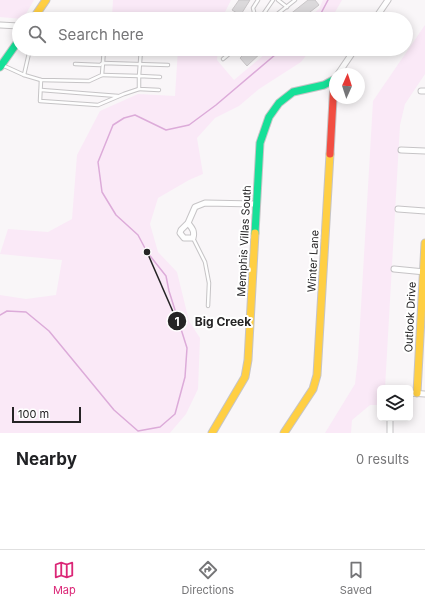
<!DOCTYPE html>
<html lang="en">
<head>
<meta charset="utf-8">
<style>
  body { margin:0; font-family:Inter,sans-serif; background:#f2f2f2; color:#202124 }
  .controls { position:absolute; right:12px; bottom:12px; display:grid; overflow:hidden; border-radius:6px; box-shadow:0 2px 10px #0003 }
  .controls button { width:36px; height:36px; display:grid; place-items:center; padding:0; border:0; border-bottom:1px solid #e0e0e0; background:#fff; color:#202124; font:20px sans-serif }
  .compass { position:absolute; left:329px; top:68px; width:36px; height:36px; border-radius:50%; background:#fff; box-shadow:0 2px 10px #0003; rotate:3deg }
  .scale { position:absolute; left:12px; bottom:10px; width:69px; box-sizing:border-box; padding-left:4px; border:2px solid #252425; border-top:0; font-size:11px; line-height:14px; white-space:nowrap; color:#252425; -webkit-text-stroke:3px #fff; paint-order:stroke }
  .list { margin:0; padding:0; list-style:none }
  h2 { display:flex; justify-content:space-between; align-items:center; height:52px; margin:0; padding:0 16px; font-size:17px }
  h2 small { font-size:13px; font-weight:400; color:#757577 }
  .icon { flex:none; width:22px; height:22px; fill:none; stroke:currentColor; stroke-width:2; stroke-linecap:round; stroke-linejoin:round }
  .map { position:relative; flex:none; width:425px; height:433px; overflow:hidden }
  .search { position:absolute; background:#fff; box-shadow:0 2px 10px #0003; left:12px; right:12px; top:12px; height:44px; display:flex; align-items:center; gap:10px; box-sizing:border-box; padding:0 14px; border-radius:22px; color:#757577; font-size:15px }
  .sheet { height:116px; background:#fff }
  nav { display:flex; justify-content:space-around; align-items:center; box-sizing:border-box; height:56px; border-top:1px solid #e0e0e0; background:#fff; font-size:11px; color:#757577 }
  nav a { display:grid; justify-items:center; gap:2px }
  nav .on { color:#db2777 }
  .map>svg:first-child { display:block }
</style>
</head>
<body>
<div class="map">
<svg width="425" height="433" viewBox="0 0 425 433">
  <rect width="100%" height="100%" fill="#f9f6f8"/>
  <g fill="#fae9f7">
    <path d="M0 0H34L23 19 0 17Z"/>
    <path d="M113 0H231L225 12 224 19H142L112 17Z"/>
    <path d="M323 0H342L331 19H307L319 9Z"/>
    <path d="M425 25V74L405 104 400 125 385 388H380V405H370L352 420 351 433H325L355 384 358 358 373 101Z"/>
    <path d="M178 49H218L217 60 234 80 271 49H311L301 62 259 89 239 106 215 118 197 138 203 174 189 180 158 198 150 224 158 252 177 272 189 321 200 338 198 389 186 414 170 433H0V295L26 299 56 295 62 260 0 254 8 229 48 232 72 219 77 155 100 111 138 94 175 96Z"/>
  </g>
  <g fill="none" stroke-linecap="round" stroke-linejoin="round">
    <g stroke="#dcabd9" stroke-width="1.5">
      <path d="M318 19 328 0"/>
      <path d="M0 315 7 311 26 312 49 331 114 410 138 431 160 427 175 414 185 377 187 348 169 291 166 276 147 252 138 235 116 215 102 192 98 162 113 125 124 118 135 115 166 130 189 125 216 105 282 49"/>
    </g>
  </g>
  <g fill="#dbd9db" stroke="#cac7c9">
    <path d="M239 0H250L240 16 244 19H233L237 13 232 10Z"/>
    <path d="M308 0H315L319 5 301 19H284Z"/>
    <path d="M249 49H265L247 66 240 58Z"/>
  </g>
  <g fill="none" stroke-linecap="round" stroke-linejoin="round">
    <g stroke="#c6c4c6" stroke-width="4.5">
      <g id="lane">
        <path d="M258 0 253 8 255 16 259 19"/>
        <path d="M278 0 287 7"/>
        <path d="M260 19 273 0"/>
        <path d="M271 19 295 0"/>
        <path d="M84 50 141 52"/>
        <path d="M223 59 235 49"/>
        <path d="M75 64 100 65 103 63 168 65"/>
        <path d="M2 65 24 75 41 80 89 81 102 75 104 49"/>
        <path d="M24 75 29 53 31 49"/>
        <path d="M102 75 139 76 141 49"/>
        <path d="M41 80 40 101 98 105 124 94 139 89"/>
        <path d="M41 90 118 96"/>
        <path d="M159 90 139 89V76L160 77"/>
        <path d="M193 238 205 262 209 283 208 306"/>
      </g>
    </g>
    <g stroke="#c6c4c6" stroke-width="7">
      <g id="street">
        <path d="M375 19 388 0"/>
        <path d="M0 25 19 26"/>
        <path d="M338 74 355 49"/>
        <path d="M421 91H425"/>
        <path d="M401 150 425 151"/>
        <path d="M398 209 425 211"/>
        <path d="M188 223C192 228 195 231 193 238H184L180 233 181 230 188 223 195 207 205 203 257 204"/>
        <path d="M394 269 425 272"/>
        <path d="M410 393 425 394"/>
        <path d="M390 433V418"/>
      </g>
    </g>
    <g stroke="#c6c4c6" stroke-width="9">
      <g id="fast">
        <path d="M0 67 19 40"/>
        <path d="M255 233 260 143 269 117 279 103 293 92 324 85 335 79"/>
      </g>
    </g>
    <g stroke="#c6c4c6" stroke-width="9">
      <g id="slow">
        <path d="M33 19 46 0"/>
        <path d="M417 393 425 243"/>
        <path d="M212 433 245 377 248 360 255 233"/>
        <path d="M284 433 313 389 317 375 330 154"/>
      </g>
    </g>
    <g stroke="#c6c4c6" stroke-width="9">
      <path id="jam" d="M330 154 334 81"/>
    </g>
    <use href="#lane" stroke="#fefefe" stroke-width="2.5"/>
    <use href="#street" stroke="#fefefe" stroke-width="5"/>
    <use href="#fast" stroke="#16e098" stroke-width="7"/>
    <use href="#slow" stroke="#ffcf43" stroke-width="7"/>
    <use href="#jam" stroke="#f24e42" stroke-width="7"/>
  </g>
  <g text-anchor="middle" stroke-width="4" stroke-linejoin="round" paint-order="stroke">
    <g font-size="11" fill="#252425" stroke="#fff">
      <text transform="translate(244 241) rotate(-87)" y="4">Memphis Villas South</text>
      <text transform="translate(313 261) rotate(-87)" y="4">Winter Lane</text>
      <text transform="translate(410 317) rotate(-87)" y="4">Outlook Drive</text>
    </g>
  </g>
  <path fill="none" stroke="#252425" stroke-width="1.5" d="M147 252L177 321"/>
  <g fill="#252425" stroke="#fff" stroke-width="1.5">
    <circle cx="147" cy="252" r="4"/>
    <circle cx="177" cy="321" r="10"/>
  </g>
  <g font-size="12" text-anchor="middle" font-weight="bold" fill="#fff">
    <text x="177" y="326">1</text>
  </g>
  <g font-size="12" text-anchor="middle" font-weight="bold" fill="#252425" stroke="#fff" stroke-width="4" stroke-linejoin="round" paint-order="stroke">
    <text x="223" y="326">Big Creek</text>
  </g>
</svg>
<div class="controls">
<button><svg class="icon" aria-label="layers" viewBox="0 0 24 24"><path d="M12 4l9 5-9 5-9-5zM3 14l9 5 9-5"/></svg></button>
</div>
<svg class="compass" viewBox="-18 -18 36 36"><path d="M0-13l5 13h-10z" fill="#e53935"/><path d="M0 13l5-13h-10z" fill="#757577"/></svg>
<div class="scale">100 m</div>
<div class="search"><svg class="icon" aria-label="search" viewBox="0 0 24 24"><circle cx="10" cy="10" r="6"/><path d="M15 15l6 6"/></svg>Search here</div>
</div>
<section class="sheet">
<h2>Nearby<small>0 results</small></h2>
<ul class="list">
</ul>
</section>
<nav>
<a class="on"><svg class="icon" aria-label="map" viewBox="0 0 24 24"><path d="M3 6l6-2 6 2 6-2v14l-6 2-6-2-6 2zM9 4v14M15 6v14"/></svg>Map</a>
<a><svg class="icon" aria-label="directions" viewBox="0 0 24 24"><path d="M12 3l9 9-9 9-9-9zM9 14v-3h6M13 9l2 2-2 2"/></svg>Directions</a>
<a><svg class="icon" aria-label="saved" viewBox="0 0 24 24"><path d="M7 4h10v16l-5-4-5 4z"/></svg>Saved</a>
</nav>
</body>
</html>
